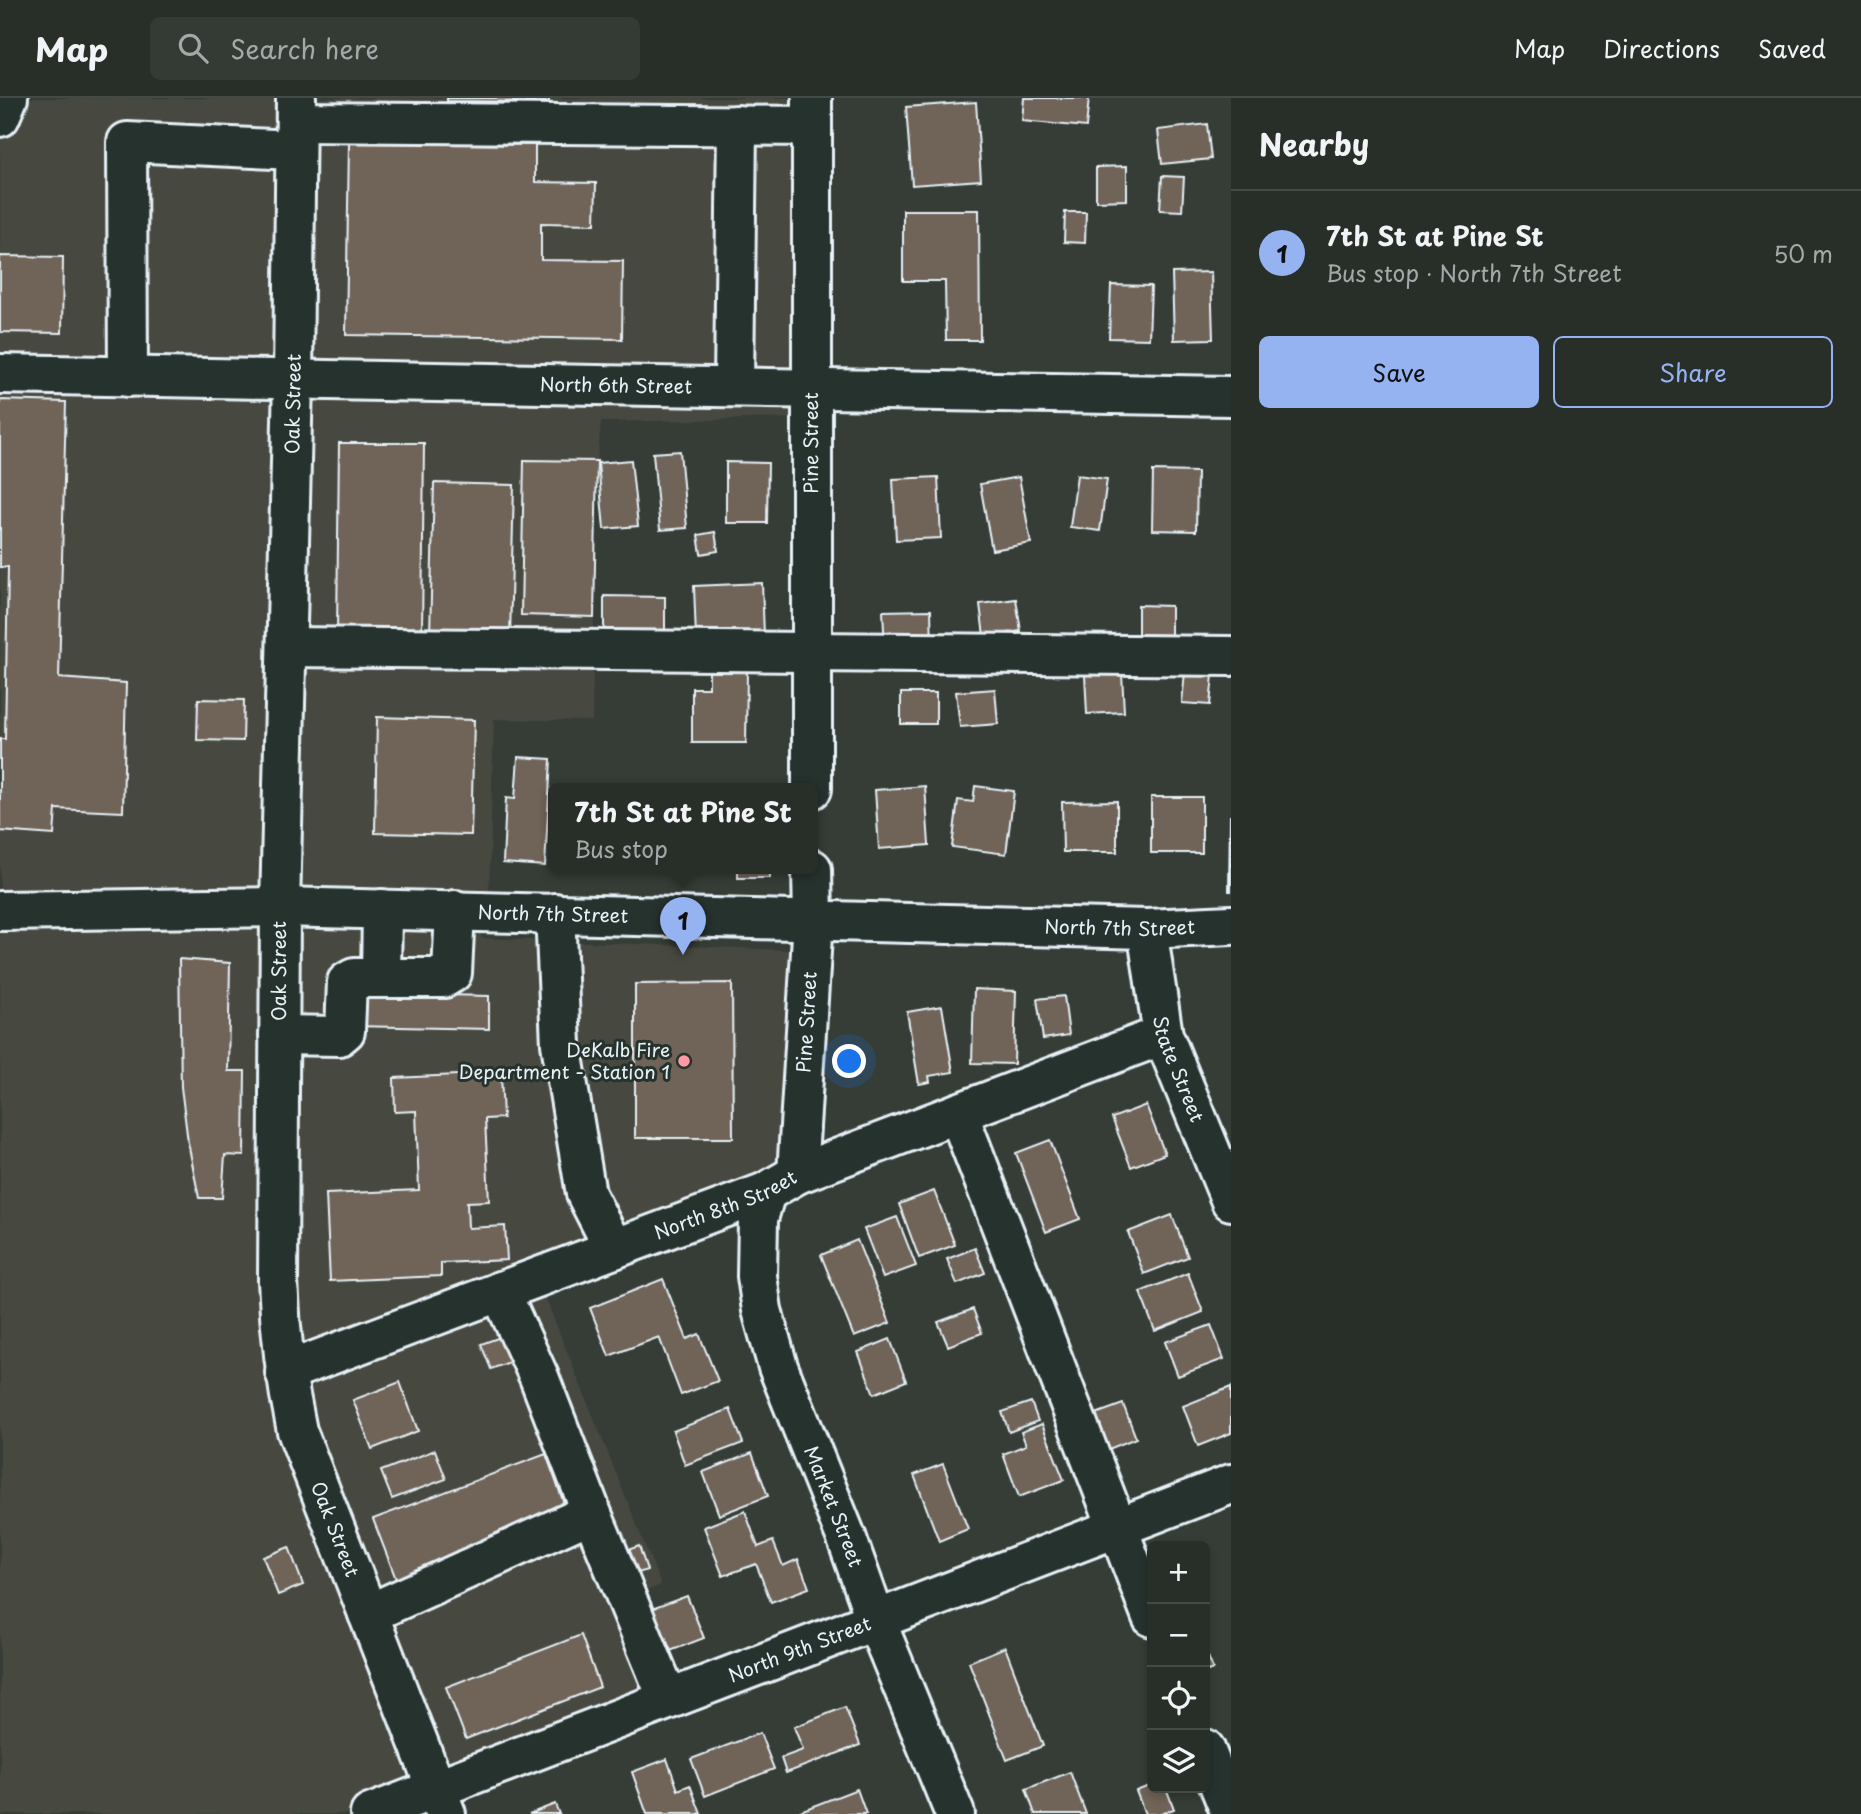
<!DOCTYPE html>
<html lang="en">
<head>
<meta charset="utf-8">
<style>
  body { margin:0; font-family:"Playpen Sans",sans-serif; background:#343a34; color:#f1f3f6 }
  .controls { position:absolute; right:21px; bottom:21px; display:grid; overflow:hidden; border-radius:10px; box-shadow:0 4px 10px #0003 }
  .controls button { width:63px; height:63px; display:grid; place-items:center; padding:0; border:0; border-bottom:2px solid #444a45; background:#282e28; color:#f1f3f6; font:35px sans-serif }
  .you { position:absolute; left:850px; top:964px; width:24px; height:24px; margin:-18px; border:5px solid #fff; border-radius:50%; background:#1a73e8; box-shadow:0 0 0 10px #1a73e833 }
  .badge { display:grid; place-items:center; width:46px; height:46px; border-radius:50%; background:#95b2f1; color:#111; font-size:23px; font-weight:700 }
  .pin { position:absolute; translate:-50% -58px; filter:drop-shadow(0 2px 4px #0008) }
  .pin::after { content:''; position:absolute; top:37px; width:24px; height:21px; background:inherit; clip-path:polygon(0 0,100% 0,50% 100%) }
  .popup { position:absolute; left:548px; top:685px; width:270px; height:91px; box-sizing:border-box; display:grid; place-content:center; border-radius:10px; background:#282e28; filter:drop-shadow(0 2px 5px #0005); font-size:23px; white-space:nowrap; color:#a5a8a8 }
  .popup b { font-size:26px; color:#f1f3f6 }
  .popup::after { content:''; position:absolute; left:50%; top:100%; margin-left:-14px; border:14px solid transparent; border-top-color:#282e28 }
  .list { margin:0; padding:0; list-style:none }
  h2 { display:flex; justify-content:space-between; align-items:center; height:91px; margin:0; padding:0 28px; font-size:30px }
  h2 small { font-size:23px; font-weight:400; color:#a5a8a8 }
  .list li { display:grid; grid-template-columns:46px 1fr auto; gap:21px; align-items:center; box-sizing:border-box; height:126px; padding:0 28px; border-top:2px solid #444a45 }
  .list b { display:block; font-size:26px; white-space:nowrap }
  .list p { margin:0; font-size:23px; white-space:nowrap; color:#a5a8a8 }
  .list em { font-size:23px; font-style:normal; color:#a5a8a8 }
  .actions { display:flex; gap:14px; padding:21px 28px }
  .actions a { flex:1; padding:16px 0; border:2px solid #95b2f1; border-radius:10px; text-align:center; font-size:24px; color:#95b2f1 }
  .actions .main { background:#95b2f1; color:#111 }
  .icon { flex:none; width:38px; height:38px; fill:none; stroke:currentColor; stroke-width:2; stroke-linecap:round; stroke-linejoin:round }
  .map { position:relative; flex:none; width:1231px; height:1716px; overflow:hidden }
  header { display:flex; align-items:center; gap:42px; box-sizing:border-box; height:98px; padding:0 35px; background:#282e28; border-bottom:2px solid #444a45 }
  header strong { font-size:33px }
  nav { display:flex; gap:38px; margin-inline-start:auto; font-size:24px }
  .search { width:490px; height:63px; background:#343a34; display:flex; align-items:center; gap:18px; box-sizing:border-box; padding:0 24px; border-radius:10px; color:#a5a8a8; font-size:26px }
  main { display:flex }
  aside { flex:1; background:#282e28 }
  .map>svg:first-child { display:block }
</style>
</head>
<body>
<header>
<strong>Map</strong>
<div class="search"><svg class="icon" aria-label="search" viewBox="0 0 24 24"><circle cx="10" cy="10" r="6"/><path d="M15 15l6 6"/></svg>Search here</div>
<nav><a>Map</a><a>Directions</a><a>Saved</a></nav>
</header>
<main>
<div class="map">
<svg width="1231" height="1716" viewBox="0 0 1231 1716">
  <rect width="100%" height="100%" fill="#353d36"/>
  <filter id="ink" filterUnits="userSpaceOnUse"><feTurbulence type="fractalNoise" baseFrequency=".0143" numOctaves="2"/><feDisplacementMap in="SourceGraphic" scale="14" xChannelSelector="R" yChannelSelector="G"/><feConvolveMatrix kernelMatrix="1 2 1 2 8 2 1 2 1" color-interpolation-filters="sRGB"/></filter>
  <g filter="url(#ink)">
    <path fill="#464940" d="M0 0H802L799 320 601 324 597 365 592 623 494 621 489 797 481 840 788 852 786 1047 778 1070 533 1169 661 1487 610 1508 643 1596 447 1671 465 1716H0Z"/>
    <g fill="#6f6459" stroke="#e8f1f8" stroke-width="2">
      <path d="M447 0H549V4L447 3Z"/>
      <path d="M1024 0H1089L1086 29 1022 23Z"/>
      <path d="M976 4 981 82 912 87 906 9Z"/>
      <path d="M1207 26 1211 61 1162 66 1158 32Z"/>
      <path d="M349 44 535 47V84L596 85 595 126 541 125V162L623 163 622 241 346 237Z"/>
      <path d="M1127 68V102L1096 103V69Z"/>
      <path d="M1162 78 1184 79 1182 113 1160 112Z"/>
      <path d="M903 112H979L980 242H946L945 183H903Z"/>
      <path d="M1065 114H1086L1085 145 1064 144Z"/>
      <path d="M0 158 63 159 62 235 0 234Z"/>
      <path d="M1211 174 1213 241 1174 242 1172 175Z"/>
      <path d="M1111 187 1151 188 1149 241 1109 240Z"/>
      <path d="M0 302 66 304 59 580 126 585 123 714 56 711 54 737 0 733V641H5L8 469H0Z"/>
      <path d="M339 345H424L422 538 337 536Z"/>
      <path d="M680 353 687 430 660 432 653 355Z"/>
      <path d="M524 362 597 363 594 519 521 517Z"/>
      <path d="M631 362 638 428 604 431 598 365Z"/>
      <path d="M726 364 768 365 767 425H726Z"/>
      <path d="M1153 373 1197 374 1196 433 1152 432Z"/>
      <path d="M1077 377 1107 381 1100 433 1070 429Z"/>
      <path d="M938 379 941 440 896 442 893 381Z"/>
      <path d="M1019 379 1031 445 992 452 980 386Z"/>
      <path d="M434 385 514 387 510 539 430 536Z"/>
      <path d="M715 434 718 453 701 456 698 437Z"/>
      <path d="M762 485 764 537 696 540 694 488Z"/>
      <path d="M604 498 665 499V536H604Z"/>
      <path d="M1016 501 1021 533 984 538 980 506Z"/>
      <path d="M1138 507 1171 508V537L1138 536Z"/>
      <path d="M931 512 932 550 885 551 883 513Z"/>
      <path d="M709 573H747L746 645H692V590H709Z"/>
      <path d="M1185 574 1213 577 1210 607 1182 605Z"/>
      <path d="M1122 575 1124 614 1087 616 1085 577Z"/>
      <path d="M995 591 998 626 960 629 956 594Z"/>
      <rect x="901" y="595" width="35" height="31"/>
      <path d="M198 601 244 602 243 643 197 642Z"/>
      <path d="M377 619 474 622 471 737 375 735Z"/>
      <path d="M518 659 551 661 545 768 503 765 506 700 515 701Z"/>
      <path d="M925 688 929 747 879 751 875 692Z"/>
      <path d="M975 688 1014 693 1006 756 952 749 958 702 973 704Z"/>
      <rect x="1151" y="699" width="51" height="56"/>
      <path d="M1117 703V754H1063L1062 704Z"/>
      <path d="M1230 718H1231V793H1229Z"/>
      <rect x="738" y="771" width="32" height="9"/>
      <path d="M179 861 230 865 228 973H245L244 1058 225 1057 222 1100H199L188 1044 181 989Z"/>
      <path d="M732 885 733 1040H635V886Z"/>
      <path d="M974 891 1016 893 1014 966 972 965Z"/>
      <path d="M355 895 489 898V931L354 928Z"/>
      <path d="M1064 898 1069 937 1043 941 1037 901Z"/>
      <path d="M942 908 953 974 929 978 930 984 919 986 907 914Z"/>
      <path d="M501 975 503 1020 485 1021 489 1103 467 1104 468 1130 505 1128 507 1162 441 1165V1178L330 1183 326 1096 419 1092 416 1013 395 1014 394 980Z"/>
      <path d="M1146 1007 1165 1056 1131 1069 1112 1020Z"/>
      <path d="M1050 1042 1080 1121 1046 1134 1016 1055Z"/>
      <path d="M934 1093 955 1147 919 1160 899 1106Z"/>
      <path d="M1172 1117 1188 1159 1144 1176 1128 1134Z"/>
      <path d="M897 1119 916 1168 883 1180 864 1131Z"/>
      <path d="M857 1142 890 1225 854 1239 821 1157Z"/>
      <path d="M975 1150 985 1175 957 1186 947 1161Z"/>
      <path d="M1188 1175 1203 1214 1155 1233 1140 1194Z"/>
      <path d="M663 1181 687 1241 699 1236 718 1283 681 1297 659 1239 609 1258 590 1210Z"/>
      <path d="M973 1211 982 1235 948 1248 938 1224Z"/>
      <path d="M1211 1227 1224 1261 1178 1278 1165 1244Z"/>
      <path d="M506 1237 515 1262 491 1271 481 1246Z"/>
      <path d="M890 1241 906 1283 874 1296 858 1254Z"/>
      <path d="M400 1284 418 1333 372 1351 353 1302Z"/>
      <path d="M1231 1289V1335L1198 1348 1183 1308Z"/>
      <path d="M1031 1304 1038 1323 1009 1334 1002 1314Z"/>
      <path d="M1123 1306 1136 1340 1104 1353 1090 1318Z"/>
      <path d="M730 1311 743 1345 685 1367 673 1333Z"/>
      <path d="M1042 1326 1064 1382 1019 1399 1003 1356 1026 1347 1021 1334Z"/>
      <path d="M435 1352 446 1381 392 1401 381 1373Z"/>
      <path d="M752 1355 768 1398 719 1417 703 1374Z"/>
      <path d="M546 1356 570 1422 398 1486 373 1421Z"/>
      <path d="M943 1366 968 1431 939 1443 914 1377Z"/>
      <path d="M745 1413 758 1449 773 1443 783 1468 798 1461 809 1490 771 1504 756 1466 723 1478 704 1429Z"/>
      <path d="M639 1448 647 1472 624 1480 616 1456Z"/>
      <path d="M289 1449 303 1487 278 1497 263 1459Z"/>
      <path d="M687 1498 704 1540 665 1555 649 1512Z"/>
      <path d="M581 1537 600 1589 466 1641 446 1589Z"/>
      <path d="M1005 1549 1043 1648 1007 1662 969 1564Z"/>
      <path d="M1205 1551 1213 1571 1205 1574Z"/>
      <path d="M845 1609 860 1647 786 1675 781 1660 803 1652 794 1629Z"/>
      <path d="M760 1635 774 1671 705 1698 691 1661Z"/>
      <path d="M667 1661 678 1692 690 1687 701 1716H647L632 1674Z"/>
      <path d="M1070 1674 1086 1716H1035L1026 1691Z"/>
      <path d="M1152 1687V1690H1166L1174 1711 1160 1716H1145L1136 1693Z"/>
      <path d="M857 1691 866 1716H801L800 1713Z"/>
      <path d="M555 1706 559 1716H529Z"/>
    </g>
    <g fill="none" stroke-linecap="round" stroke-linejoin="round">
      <g stroke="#e8f1f8" stroke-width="44">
        <g id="minor">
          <path id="s1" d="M296 0 293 283 280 809 278 1183C280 1234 286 1283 297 1333L446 1716"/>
          <path d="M812 0V691"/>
          <path d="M0 19 8 0"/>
          <path d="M296 24 812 28"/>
          <path id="s2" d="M0 276C410 286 821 289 1231 298"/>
          <path d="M128 279 127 44 295 52"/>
          <path d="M734 288 737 27"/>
          <path d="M287 549 1231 558"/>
          <path id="s3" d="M0 813 280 809 1147 831 1231 827"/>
          <path d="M555 815 561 946 586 1096 614 1151"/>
          <path id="s4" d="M1147 831 1163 937 1231 1103"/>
          <path d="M381 880 382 811"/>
          <path d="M279 937 339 938 345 933 347 884 354 880H444L452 875 455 812"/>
          <path d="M958 1015 1152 1519"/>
          <path id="s5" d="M797 1076 813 822 812 771"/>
          <path id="s6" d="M766 1094 758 1121 757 1178 762 1212 778 1269 847 1441 876 1523 955 1716"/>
          <path d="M500 1193 539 1279 592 1416 668 1601"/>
          <path id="s7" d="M285 1274 766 1094 797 1076 1163 937"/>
          <path d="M368 1516 591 1415"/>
          <path d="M1205 1651 1231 1716"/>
          <path id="s8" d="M370 1716 1231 1386"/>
        </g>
      </g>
      <use href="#minor" stroke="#26332d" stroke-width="38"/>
    </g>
  </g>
  <circle fill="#ff9aa2" stroke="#26332d" stroke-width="2.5" cx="684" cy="963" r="7"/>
  <g text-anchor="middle" stroke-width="6" stroke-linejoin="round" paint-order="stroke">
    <g font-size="19" fill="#e8f1f8" stroke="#26332d">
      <text dy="7" stroke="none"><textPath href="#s2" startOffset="616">North 6th Street</textPath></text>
      <text transform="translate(293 306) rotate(-89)" y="7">Oak Street</text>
      <text transform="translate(811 345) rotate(-90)" y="7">Pine Street</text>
      <text dy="7" stroke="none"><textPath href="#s3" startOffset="553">North 7th Street</textPath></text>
      <text dy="7" stroke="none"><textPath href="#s3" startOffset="1120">North 7th Street</textPath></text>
      <text transform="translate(279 873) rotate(-90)" y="7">Oak Street</text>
      <text dy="7" stroke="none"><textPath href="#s5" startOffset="152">Pine Street</textPath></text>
      <text dy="7" stroke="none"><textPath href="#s4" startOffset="144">State Street</textPath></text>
      <text dy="7" stroke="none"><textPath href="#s7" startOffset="471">North 8th Street</textPath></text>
      <text dy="7" stroke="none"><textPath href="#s6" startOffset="329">Market Street</textPath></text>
      <text dy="7" stroke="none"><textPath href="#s1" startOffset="1440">Oak Street</textPath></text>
      <text dy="7" stroke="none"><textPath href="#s8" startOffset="460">North 9th Street</textPath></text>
    </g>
    <g font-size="19" fill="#e8f1f8" stroke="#26332d" text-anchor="end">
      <text x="670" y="959">DeKalb Fire<tspan x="670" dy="22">Department - Station 1</tspan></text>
    </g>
  </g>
</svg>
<div class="controls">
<button>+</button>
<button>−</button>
<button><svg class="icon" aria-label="locate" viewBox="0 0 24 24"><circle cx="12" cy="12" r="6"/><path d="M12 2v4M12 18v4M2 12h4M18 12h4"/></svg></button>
<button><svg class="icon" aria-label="layers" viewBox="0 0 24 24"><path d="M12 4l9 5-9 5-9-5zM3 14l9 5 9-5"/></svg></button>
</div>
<div class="you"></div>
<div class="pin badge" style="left:683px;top:857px">1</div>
<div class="popup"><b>7th St at Pine St</b>Bus stop</div>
</div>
<aside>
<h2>Nearby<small></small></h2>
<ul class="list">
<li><span class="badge">1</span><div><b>7th St at Pine St</b><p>Bus stop · North 7th Street</p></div><em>50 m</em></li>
</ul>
<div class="actions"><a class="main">Save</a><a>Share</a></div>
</aside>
</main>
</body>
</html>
